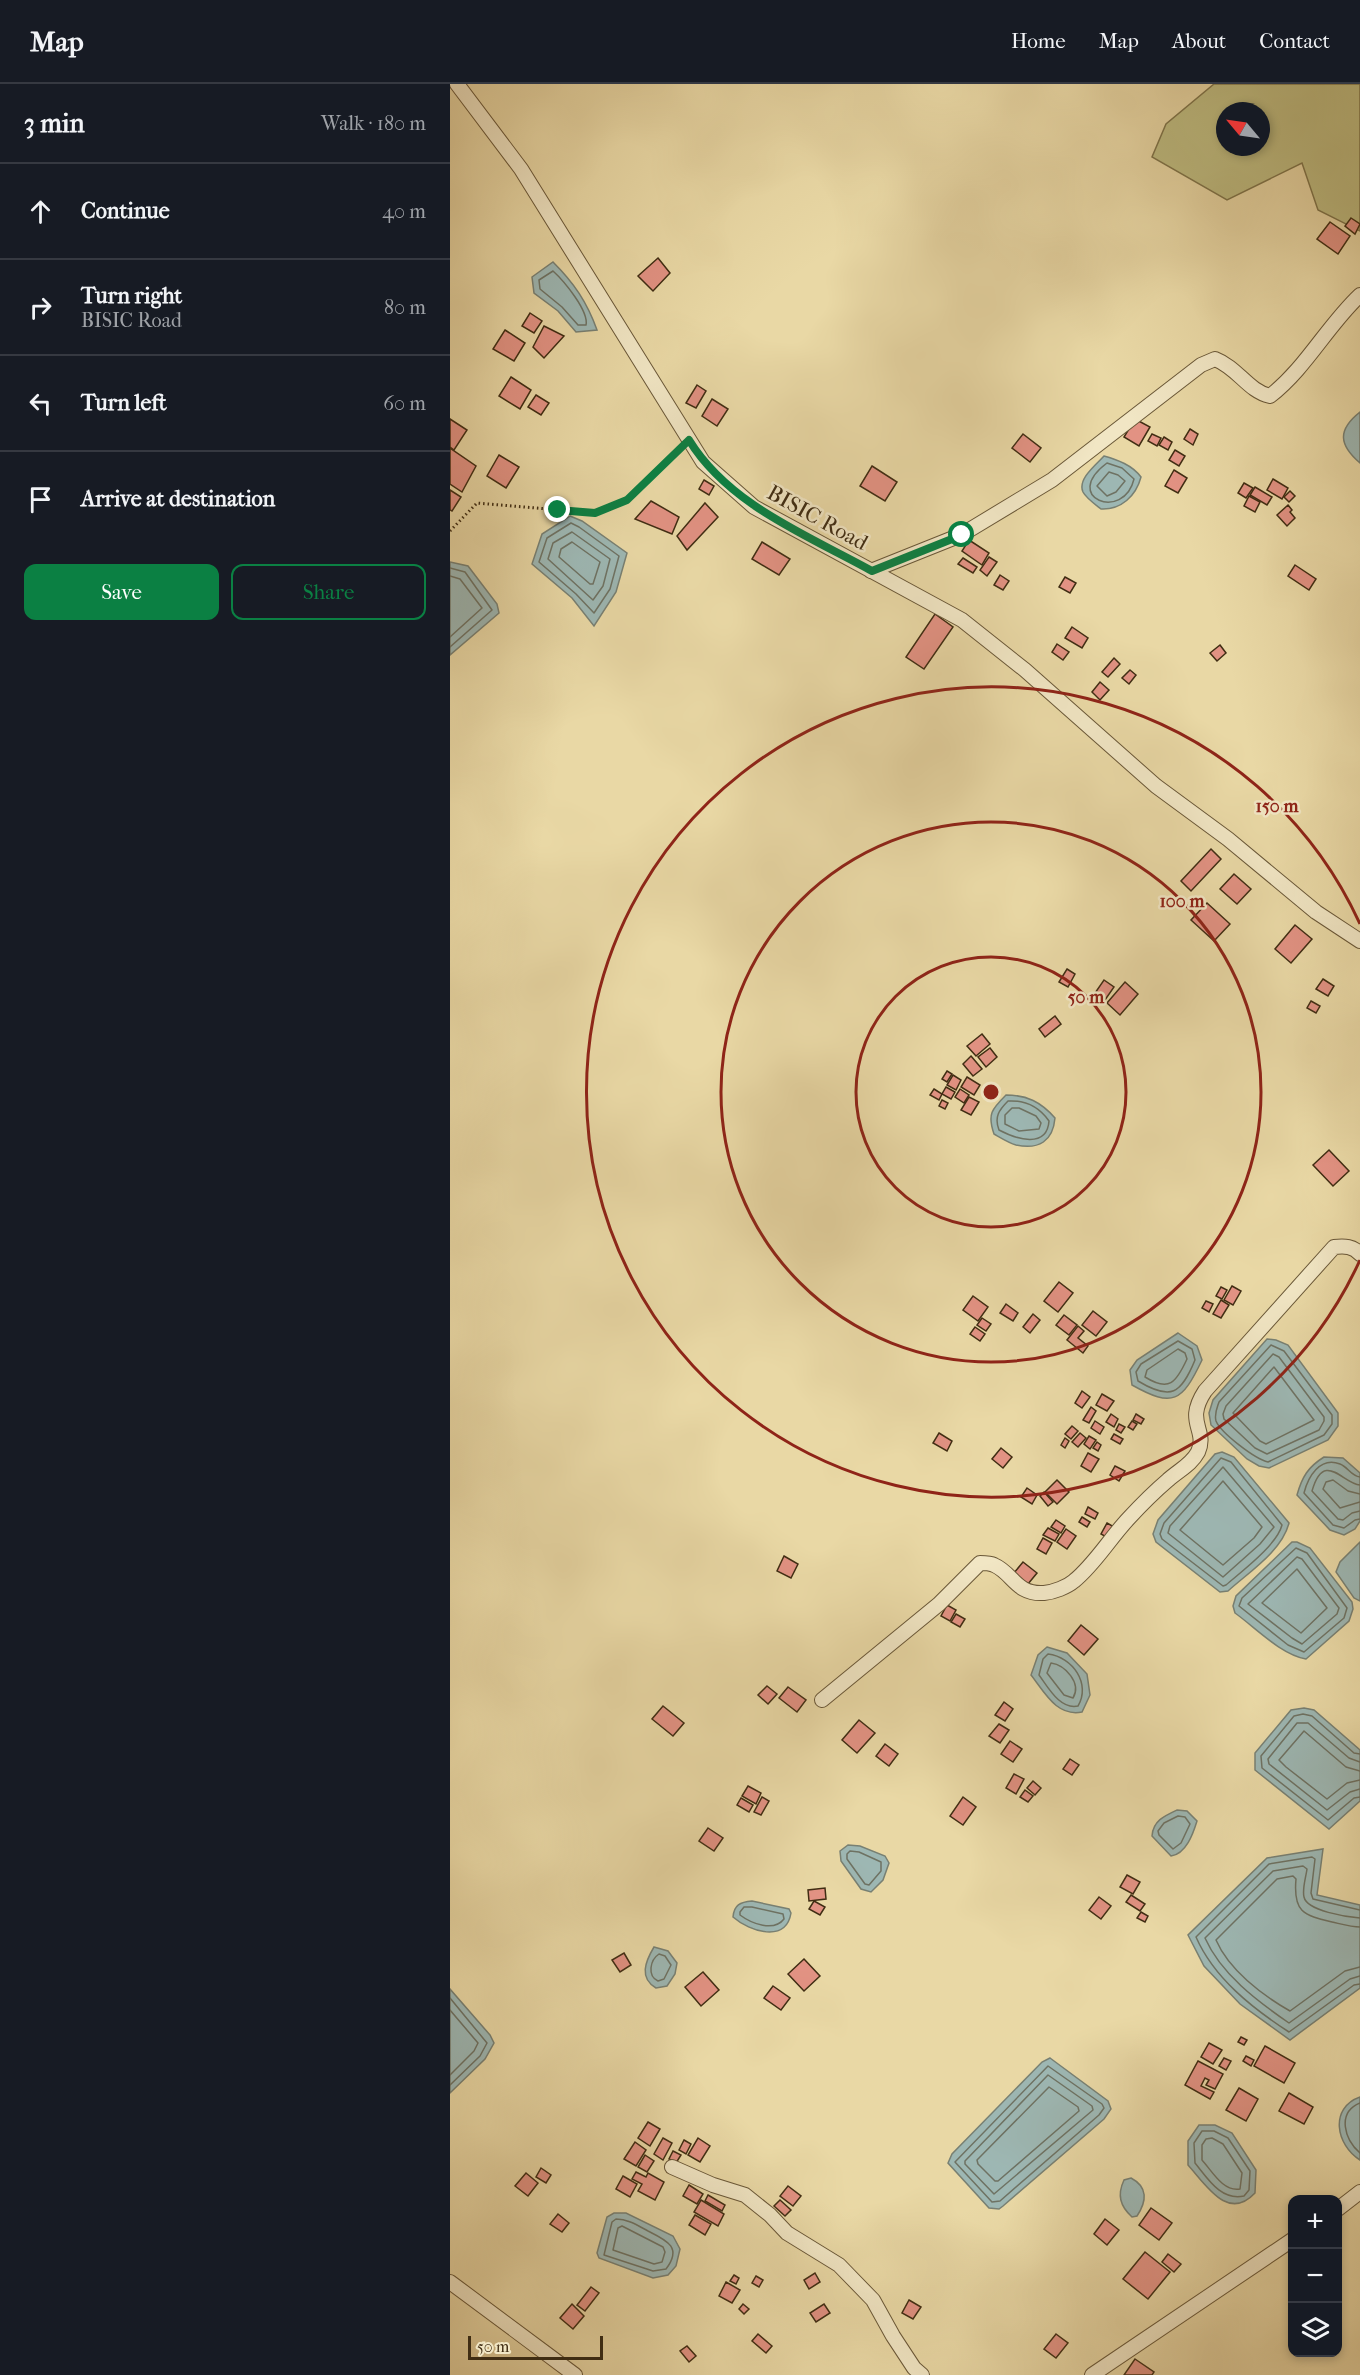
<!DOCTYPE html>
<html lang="en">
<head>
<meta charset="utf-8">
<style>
  body { margin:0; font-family:"IM FELL French Canon",serif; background:#20242c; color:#f1f3f6 }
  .controls { position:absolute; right:18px; bottom:18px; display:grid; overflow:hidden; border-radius:12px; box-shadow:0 3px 9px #0003 }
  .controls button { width:54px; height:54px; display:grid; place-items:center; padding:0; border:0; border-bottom:2px solid #363941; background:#171b24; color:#f1f3f6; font:30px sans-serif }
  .compass { position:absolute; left:766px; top:18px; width:54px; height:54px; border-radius:50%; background:#171b24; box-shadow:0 3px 9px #0003; rotate:299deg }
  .scale { position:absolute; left:18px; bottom:15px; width:135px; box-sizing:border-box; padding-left:6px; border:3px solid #402d13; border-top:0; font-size:16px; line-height:21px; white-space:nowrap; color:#402d13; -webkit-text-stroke:4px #f1e6c4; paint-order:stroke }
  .stop { position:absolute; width:18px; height:18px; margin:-14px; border:4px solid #0b8043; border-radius:50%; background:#fff }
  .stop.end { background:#0b8043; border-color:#fff; box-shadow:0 2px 6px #0008 }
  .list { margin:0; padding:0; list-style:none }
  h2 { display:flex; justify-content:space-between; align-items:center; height:78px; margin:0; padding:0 24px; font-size:26px }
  h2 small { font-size:20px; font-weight:400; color:#9ea1a6 }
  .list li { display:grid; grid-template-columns:39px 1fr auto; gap:18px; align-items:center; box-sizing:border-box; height:96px; padding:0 24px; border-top:2px solid #363941 }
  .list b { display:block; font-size:22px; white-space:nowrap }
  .list p { margin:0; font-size:20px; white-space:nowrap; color:#9ea1a6 }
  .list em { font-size:20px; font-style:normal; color:#9ea1a6 }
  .actions { display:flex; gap:12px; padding:18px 24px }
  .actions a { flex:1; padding:14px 0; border:2px solid #0b8043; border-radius:12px; text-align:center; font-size:21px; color:#0b8043 }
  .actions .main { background:#0b8043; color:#fff }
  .icon { flex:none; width:33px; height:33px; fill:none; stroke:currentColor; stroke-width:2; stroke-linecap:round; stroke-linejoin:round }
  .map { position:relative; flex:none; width:910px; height:2291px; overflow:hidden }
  header { display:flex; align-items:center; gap:36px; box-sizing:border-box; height:84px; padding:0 30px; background:#171b24; border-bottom:2px solid #363941 }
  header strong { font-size:28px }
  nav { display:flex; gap:33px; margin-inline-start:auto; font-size:21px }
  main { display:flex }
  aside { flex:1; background:#171b24 }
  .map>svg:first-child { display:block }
</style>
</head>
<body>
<header>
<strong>Map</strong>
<nav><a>Home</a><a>Map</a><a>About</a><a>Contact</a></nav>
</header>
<main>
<aside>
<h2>3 min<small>Walk · 180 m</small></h2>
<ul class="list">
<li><svg class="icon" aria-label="ahead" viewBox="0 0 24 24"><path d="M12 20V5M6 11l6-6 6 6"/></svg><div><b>Continue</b></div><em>40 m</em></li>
<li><svg class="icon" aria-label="right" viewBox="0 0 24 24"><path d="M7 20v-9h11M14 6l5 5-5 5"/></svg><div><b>Turn right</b><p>BISIC Road</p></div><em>80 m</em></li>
<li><svg class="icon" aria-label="left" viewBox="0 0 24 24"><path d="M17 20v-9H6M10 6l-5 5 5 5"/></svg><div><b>Turn left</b></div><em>60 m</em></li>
<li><svg class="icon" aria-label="arrive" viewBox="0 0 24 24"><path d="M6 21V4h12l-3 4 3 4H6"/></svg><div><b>Arrive at destination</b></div></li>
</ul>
<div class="actions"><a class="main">Save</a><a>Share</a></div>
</aside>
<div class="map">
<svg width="910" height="2291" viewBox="0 0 910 2291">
  <rect width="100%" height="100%" fill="#e9d8a5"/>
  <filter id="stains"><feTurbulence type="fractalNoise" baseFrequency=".00333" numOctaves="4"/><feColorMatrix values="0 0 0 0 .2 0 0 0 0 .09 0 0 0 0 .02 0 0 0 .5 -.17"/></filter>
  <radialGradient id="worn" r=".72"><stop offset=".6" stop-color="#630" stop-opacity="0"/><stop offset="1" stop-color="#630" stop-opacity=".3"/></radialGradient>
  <path fill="#bebc81" stroke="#7f744a" stroke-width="1.5" fill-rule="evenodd" d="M764 0H910V147L868 126 852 79 777 116 702 73 716 40ZM775 27H811V63H775Z"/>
  <g fill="#9db7b3" stroke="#788073" stroke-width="1.5">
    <path d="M103 178C124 199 137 218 147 246L126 248 108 227 84 209 82 193Z"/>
    <path d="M910 328V379C889 361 887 346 910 328Z"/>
    <path d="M654 372C668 376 682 381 691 393 686 412 671 426 651 425 646 421 636 414 633 408 627 395 647 380 654 372Z"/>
    <path d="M120 432 132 437 177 469 166 508 144 542 122 514 82 480 92 450Z"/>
    <path d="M0 478 18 482 47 520 49 529 0 571Z"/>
    <path d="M556 1011C577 1011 591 1018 605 1034 603 1057 589 1066 566 1061 559 1059 551 1054 544 1050 537 1030 542 1025 556 1011Z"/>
    <path d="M728 1249 747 1262 752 1276C732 1318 723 1324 682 1301L680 1286 687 1276Z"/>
    <path d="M817 1255 826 1256 838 1261 888 1329V1342L878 1356 819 1384 809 1382 797 1375 761 1341 759 1329 763 1316Z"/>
    <path d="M772 1368 784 1373 839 1439C832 1467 799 1488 778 1507L770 1508 706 1458 703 1450 708 1436 765 1370Z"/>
    <path d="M874 1373 893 1374 910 1389V1437L905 1445 894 1451 880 1446 847 1411C852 1393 858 1383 874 1373Z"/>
    <path d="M842 1458H847L860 1464 902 1518 903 1525 899 1537 856 1575C830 1570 806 1544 785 1529L783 1522 786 1512Z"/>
    <path d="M910 1458V1517L904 1514 886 1488 890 1478Z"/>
    <path d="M597 1563 617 1569 637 1590 640 1611 632 1628C607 1633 595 1609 581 1591L588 1571Z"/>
    <path d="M854 1624 864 1626 910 1666V1717L879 1745 805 1686V1669L841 1626Z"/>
    <path d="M727 1726 737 1727 747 1737C743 1750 736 1770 721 1772L702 1752C703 1737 714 1732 727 1726Z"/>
    <path d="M398 1761 410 1762 435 1772 439 1779 433 1796 421 1808 411 1805 391 1777 390 1767Z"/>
    <path d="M873 1765 867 1811 910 1821V1904L840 1956 790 1920 754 1882 738 1851 817 1774Z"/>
    <path d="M302 1817 339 1825 341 1829C336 1859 300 1848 283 1833 284 1821 290 1818 302 1817Z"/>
    <path d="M204 1863 218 1867 227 1879 225 1890 217 1902 206 1904C189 1894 195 1878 204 1863Z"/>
    <path d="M0 1905 40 1951 44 1959 35 1975 0 2009Z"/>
    <path d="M600 1974 658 2017 661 2025 654 2035 553 2122 549 2125 539 2124 498 2079 502 2070 592 1978Z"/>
    <path d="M910 2013V2076C886 2061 879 2024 910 2013Z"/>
    <path d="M749 2041H765L782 2049 806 2086 805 2109C778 2138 756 2101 738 2081V2057Z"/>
    <path d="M681 2094C698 2103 697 2117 687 2132L682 2133C670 2122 667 2111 674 2096Z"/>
    <path d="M164 2129H176L223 2152 230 2165 226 2182 218 2191 203 2194 149 2174 147 2169 157 2133Z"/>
  </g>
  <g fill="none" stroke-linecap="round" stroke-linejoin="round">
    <g stroke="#6e7263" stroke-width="1.5">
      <path d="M103 187C114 197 139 227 136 241H128L112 223 90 205 89 196Z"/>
      <path d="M657 379 672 384 684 395C674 438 610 414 657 379Z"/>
      <path d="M659 388 668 391 675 397 666 408 657 412 647 402Z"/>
      <path d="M121 439 129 443 169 472 160 505 144 529 126 510 89 478 97 454Z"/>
      <path d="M122 448 160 475 153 502 143 516 98 475 103 459Z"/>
      <path d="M122 458 150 478 143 500H140L109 473 111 465Z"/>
      <path d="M0 484 15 488 42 526 0 563"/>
      <path d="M0 492 10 495 32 524 0 553"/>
      <path d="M558 1017C575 1016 589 1023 599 1037 597 1065 566 1055 549 1046 544 1033 549 1026 558 1017Z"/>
      <path d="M569 1024 586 1032 591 1039 589 1045 569 1047 555 1040V1031L562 1024Z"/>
      <path d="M728 1257 742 1265 745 1276C731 1310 721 1317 688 1297L686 1288 691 1280Z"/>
      <path d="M821 1261 834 1267 882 1331V1340L874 1351 818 1378C805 1375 771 1349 766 1337 764 1330 767 1324 769 1318Z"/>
      <path d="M728 1265 735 1269 737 1275C726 1299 719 1308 695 1293L697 1286Z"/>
      <path d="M823 1270 829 1273 874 1333V1337L869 1346 817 1370 805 1364 774 1335 773 1330 776 1322Z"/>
      <path d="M824 1283 864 1336 816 1360 810 1357 783 1329Z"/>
      <path d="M771 1374 781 1378 832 1441C827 1461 792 1487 776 1501L773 1502 712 1455 710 1450 714 1439Z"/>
      <path d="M773 1383 824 1443 810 1460 773 1493 718 1449 720 1442Z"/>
      <path d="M910 1393C901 1392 898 1383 890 1380 870 1372 858 1393 854 1409L883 1441 894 1444 905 1436 910 1435"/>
      <path d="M773 1397 812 1443 804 1454 773 1481 730 1446Z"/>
      <path d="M910 1401C893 1400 874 1365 862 1407L888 1435 893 1436 902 1429 910 1427"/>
      <path d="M910 1410 898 1407 883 1396 876 1398 873 1405 890 1424 910 1418"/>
      <path d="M846 1464 857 1469 897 1524 894 1534 854 1568 838 1561 789 1522 792 1514Z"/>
      <path d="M847 1473 852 1475 889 1524 887 1530 852 1560 842 1554 798 1520Z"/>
      <path d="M847 1485 877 1524 851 1549 812 1519Z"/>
      <path d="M598 1570C623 1573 641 1600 628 1622 610 1626 598 1603 589 1591L593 1575Z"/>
      <path d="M601 1579C615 1581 632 1599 623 1614L614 1611 597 1589Z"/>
      <path d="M910 1670 904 1669 862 1632 853 1630 844 1632 811 1672 812 1684 878 1736 904 1714 910 1713"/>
      <path d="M910 1678 899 1674 858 1639H847L818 1675 819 1680 877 1726 900 1708 910 1705"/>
      <path d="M910 1687 896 1683 854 1647 829 1676 836 1683 877 1715 897 1699 910 1696"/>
      <path d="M728 1732 735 1733 740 1740 731 1759 723 1765 709 1751 708 1747 714 1739Z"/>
      <path d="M400 1767 409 1768 431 1778V1787L419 1801 415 1800 397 1775V1770Z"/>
      <path d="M302 1823 333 1830 334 1835C324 1848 302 1840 290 1831V1828L294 1823Z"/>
      <path d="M910 1826 863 1815 861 1809 865 1775 862 1773 819 1780 746 1853C764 1894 802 1924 839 1948L904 1901 910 1900"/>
      <path d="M910 1834C897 1833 857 1827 854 1813 852 1805 856 1793 857 1785L853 1782 823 1787 755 1854C771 1890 807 1917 839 1939L900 1895 910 1892"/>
      <path d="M910 1843C901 1843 891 1840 882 1838 853 1831 843 1828 846 1795L843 1792 827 1795 766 1856C779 1886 812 1911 840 1927L895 1887 910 1883"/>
      <path d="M209 1870 215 1872 221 1881 214 1895 208 1897C197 1892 200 1876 209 1870Z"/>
      <path d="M0 1914 37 1959 30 1972 0 2001"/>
      <path d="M0 1926 28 1959 24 1967 0 1991"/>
      <path d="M598 1982 652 2020 654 2024 649 2031 550 2117 542 2118 505 2078Z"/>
      <path d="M598 1991 642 2022 643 2026 544 2110 515 2080V2077Z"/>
      <path d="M599 2003 628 2023 629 2027 548 2097H545L528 2080 527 2076Z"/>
      <path d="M910 2019C886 2029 895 2056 910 2069"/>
      <path d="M752 2047H764L778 2054 800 2087 799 2106 794 2112C771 2117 758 2095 745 2079L744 2059Z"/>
      <path d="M762 2054 773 2060 792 2089 790 2105C773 2108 762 2087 752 2076V2061L756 2055Z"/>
      <path d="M166 2135C178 2135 187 2141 198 2147 216 2156 233 2163 216 2185L203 2187 154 2171 162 2138Z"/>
      <path d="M172 2142 213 2163 215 2168 212 2178 204 2180 163 2166 168 2144Z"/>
    </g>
  </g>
  <g fill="#e29283" stroke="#402d13" stroke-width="1.5">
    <path d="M901 134 910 140 905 150 895 142Z"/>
    <path d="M880 138 900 152 888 170 867 155Z"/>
    <path d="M208 174 220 189 203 207 188 192Z"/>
    <path d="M80 229 92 237 84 249 72 242Z"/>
    <path d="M94 242 114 252 94 274 83 263Z"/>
    <path d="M55 246 75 259 64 277 43 265Z"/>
    <path d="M61 293 81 306 70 325 49 312Z"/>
    <path d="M247 301 256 307 246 324 236 319Z"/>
    <path d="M86 311 99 319 91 331 78 323Z"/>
    <path d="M262 315 278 325 267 342 252 332Z"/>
    <path d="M0 335 17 346 4 366 0 363Z"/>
    <path d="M685 335 700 343 689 362 674 353Z"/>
    <path d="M740 345 748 350 743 361 734 355Z"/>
    <path d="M573 350 591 364 580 378 562 364Z"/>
    <path d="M702 350 711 354 707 362 698 357Z"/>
    <path d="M714 353 722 358 718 366 709 361Z"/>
    <path d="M0 364 26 382 12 408 0 400Z"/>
    <path d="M725 366 735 372 729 382 719 376Z"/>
    <path d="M49 371 69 383 56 404 37 392Z"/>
    <path d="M422 382 447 398 435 417 410 402Z"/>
    <path d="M724 386 737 394 728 409 715 402Z"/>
    <path d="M823 395 838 404 832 415 817 406Z"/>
    <path d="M254 396 264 402 259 411 249 405Z"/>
    <path d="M794 399 803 404 796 414 788 409Z"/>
    <path d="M805 403 822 413 817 421 800 411Z"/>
    <path d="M0 406 11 413 2 427 0 426Z"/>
    <path d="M840 407 845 412 839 418 834 413Z"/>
    <path d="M799 412 810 418 805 428 794 422Z"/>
    <path d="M201 417 229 433 222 450 185 435Z"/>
    <path d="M255 419 268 433 237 466 227 452Z"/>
    <path d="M838 421 842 426 840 428 845 434 837 442 827 431Z"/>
    <path d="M519 456 539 469 532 481 512 467Z"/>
    <path d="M312 458 340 475 329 491 302 475Z"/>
    <path d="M539 473 547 478 537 492 530 486Z"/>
    <path d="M513 474 527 483 523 489 508 480Z"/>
    <path d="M845 481 866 495 859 506 838 492Z"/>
    <path d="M550 491 559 497 553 506 544 501Z"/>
    <path d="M615 493 626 499 620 509 609 503Z"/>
    <path d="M485 530 503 543 474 585 456 573Z"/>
    <path d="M622 543 638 554 632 564 615 554Z"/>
    <path d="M607 560 619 568 613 576 602 568Z"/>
    <path d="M770 561 776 569 767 577 760 569Z"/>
    <path d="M664 574 670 580 658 593 652 588Z"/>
    <path d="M680 586 686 591 679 600 672 594Z"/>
    <path d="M650 598 659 606 650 616 642 608Z"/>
    <path d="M761 765 771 775 741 807 731 797Z"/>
    <path d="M784 790 801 805 787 820 770 805Z"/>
    <path d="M757 819 780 840 764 857 741 836Z"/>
    <path d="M845 841 862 855 841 879 825 865Z"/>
    <path d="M617 885 625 890 618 903 609 898Z"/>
    <path d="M873 895 884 902 878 912 866 905Z"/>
    <path d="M654 896 664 903 655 916 645 909Z"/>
    <path d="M675 898 688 910 670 931 657 919Z"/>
    <path d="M861 917 870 922 866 929 857 924Z"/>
    <path d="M605 932 611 940 595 953 589 945Z"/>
    <path d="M532 950 540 960 526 972 517 962Z"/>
    <path d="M540 964 547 973 536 983 528 973Z"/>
    <path d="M521 972 532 985 523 992 513 980Z"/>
    <path d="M497 987 502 990 497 998 492 995Z"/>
    <path d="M503 991 511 996 506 1006 497 1001Z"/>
    <path d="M517 993 530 1001 524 1011 511 1003Z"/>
    <path d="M496 1003 505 1008 501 1015 492 1010Z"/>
    <path d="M484 1005 492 1010 489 1016 480 1011Z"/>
    <path d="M510 1005 519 1011 514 1019 505 1013Z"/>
    <path d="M519 1013 529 1018 521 1031 511 1026Z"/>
    <path d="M492 1016 498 1019 495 1025 489 1022Z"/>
    <path d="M879 1066 899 1087 883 1102 863 1081Z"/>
    <path d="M609 1198 623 1209 608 1228 594 1217Z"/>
    <path d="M782 1202 791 1207 783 1221 774 1216Z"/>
    <path d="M771 1203 777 1206 772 1215 766 1212Z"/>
    <path d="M523 1212 538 1223 528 1237 513 1226Z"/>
    <path d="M771 1216 779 1221 771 1234 763 1230Z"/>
    <path d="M756 1217 763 1220 759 1228 752 1224Z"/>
    <path d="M556 1220 568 1229 563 1237 550 1229Z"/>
    <path d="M643 1227 657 1238 646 1252 632 1241Z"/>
    <path d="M583 1230 590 1236 580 1249 573 1243Z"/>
    <path d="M614 1231 627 1241 619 1251 606 1241Z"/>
    <path d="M532 1234 541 1240 536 1247 527 1241Z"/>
    <path d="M628 1242 634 1247 628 1254 638 1262 633 1269 617 1256Z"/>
    <path d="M525 1243 535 1250 530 1257 520 1250Z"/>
    <path d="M632 1307 640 1313 632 1324 625 1319Z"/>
    <path d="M652 1310 664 1317 657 1327 646 1321Z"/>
    <path d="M641 1323 646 1327 639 1339 633 1336Z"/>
    <path d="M661 1330 668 1335 664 1343 656 1338Z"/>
    <path d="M686 1330 694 1335 691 1340 683 1336Z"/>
    <path d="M645 1337 654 1343 650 1350 641 1344Z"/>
    <path d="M682 1337 687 1340 683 1346 678 1343Z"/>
    <path d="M669 1340 675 1343 671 1349 666 1346Z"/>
    <path d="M622 1342 628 1347 621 1355 615 1350Z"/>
    <path d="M489 1349 502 1357 497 1367 483 1359Z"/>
    <path d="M630 1349 636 1354 628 1363 622 1358Z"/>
    <path d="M664 1350 673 1355 670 1360 661 1355Z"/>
    <path d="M639 1352 646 1356 640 1365 634 1360Z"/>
    <path d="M615 1354 619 1357 615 1364 611 1361Z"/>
    <path d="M647 1358 651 1361 648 1367 643 1364Z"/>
    <path d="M551 1364 562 1373 553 1384 542 1375Z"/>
    <path d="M638 1369 649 1375 641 1388 631 1382Z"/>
    <path d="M665 1382 675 1387 669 1397 660 1391Z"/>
    <path d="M607 1396 619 1408 607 1420 595 1408Z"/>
    <path d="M577 1404 587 1411 582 1420 571 1413Z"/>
    <path d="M594 1408 603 1418 598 1422 590 1412Z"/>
    <path d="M638 1423 648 1429 645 1435 635 1430Z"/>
    <path d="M632 1433 640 1438 637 1443 629 1438Z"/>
    <path d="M606 1436 615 1442 611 1449 601 1443Z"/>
    <path d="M657 1439 664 1443 658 1454 651 1450Z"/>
    <path d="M598 1444 609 1450 605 1457 593 1451Z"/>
    <path d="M616 1445 626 1452 617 1465 607 1458Z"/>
    <path d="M593 1454 602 1459 596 1470 587 1465Z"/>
    <path d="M334 1472 348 1480 341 1494 327 1487Z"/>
    <path d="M573 1478 587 1489 578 1500 564 1489Z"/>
    <path d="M497 1521 506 1526 500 1537 491 1532Z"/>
    <path d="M506 1530 515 1535 510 1543 501 1538Z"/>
    <path d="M631 1541 648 1555 634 1571 618 1557Z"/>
    <path d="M317 1602 327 1610 318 1620 308 1611Z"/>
    <path d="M338 1603 356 1616 347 1628 329 1614Z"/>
    <path d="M554 1618 563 1625 555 1637 545 1631Z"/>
    <path d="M213 1622 234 1639 223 1652 202 1635Z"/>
    <path d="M409 1636 425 1649 407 1669 392 1656Z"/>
    <path d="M549 1640 559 1646 550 1659 539 1652Z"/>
    <path d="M560 1657 572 1665 563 1678 551 1670Z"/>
    <path d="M435 1660 448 1670 439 1682 426 1672Z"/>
    <path d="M620 1675 629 1681 622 1691 613 1685Z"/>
    <path d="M564 1690 574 1695 566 1710 556 1704Z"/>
    <path d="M583 1697 591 1704 585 1711 577 1704Z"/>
    <path d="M298 1702 311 1709 306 1720 292 1712Z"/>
    <path d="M575 1706 583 1712 578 1718 570 1713Z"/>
    <path d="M312 1713 319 1717 311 1731 304 1728Z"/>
    <path d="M513 1713 526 1723 513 1741 500 1732Z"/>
    <path d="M291 1714 303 1721 299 1728 287 1721Z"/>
    <path d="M258 1744 273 1754 264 1767 249 1757Z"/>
    <path d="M677 1791 690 1798 683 1810 670 1803Z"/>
    <path d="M375 1804 376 1815 359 1817 358 1806Z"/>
    <path d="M681 1811 695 1820 690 1827 676 1818Z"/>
    <path d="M649 1813 661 1822 651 1835 639 1826Z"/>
    <path d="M364 1817 375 1823 370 1831 359 1825Z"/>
    <path d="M691 1828 698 1832 695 1838 687 1834Z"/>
    <path d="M174 1869 181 1881 170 1888 162 1876Z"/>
    <path d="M354 1875 370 1892 354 1907 338 1890Z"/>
    <path d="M253 1888 269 1906 251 1922 235 1903Z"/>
    <path d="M323 1902 340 1914 331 1926 314 1914Z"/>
    <path d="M791 1953 797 1956 794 1961 788 1958Z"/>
    <path d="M759 1959 772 1966 763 1980 751 1973Z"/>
    <path d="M815 1962 845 1979 834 1999 804 1982Z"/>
    <path d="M796 1972 804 1976 801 1982 793 1977Z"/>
    <path d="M774 1974 781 1977 776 1986 769 1982Z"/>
    <path d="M748 1977 773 1990 765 2005 756 2001 759 1996 755 1994 751 2002 764 2008 760 2015 735 2001Z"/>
    <path d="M789 2004 808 2015 796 2037 776 2026Z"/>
    <path d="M839 2009 863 2023 854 2040 829 2027Z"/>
    <path d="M198 2038 210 2045 200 2062 188 2054Z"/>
    <path d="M213 2054 222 2059 213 2076 204 2070Z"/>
    <path d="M248 2054 260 2062 250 2078 238 2071Z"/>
    <path d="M234 2056 241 2060 236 2070 229 2066Z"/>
    <path d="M185 2058 196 2066 186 2082 174 2075Z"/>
    <path d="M223 2067 231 2071 226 2079 219 2075Z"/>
    <path d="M195 2071 204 2077 197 2088 188 2083Z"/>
    <path d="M91 2084 101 2091 96 2099 86 2093Z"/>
    <path d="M186 2088 196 2093 198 2089 214 2098 205 2116 188 2107 192 2100 182 2095Z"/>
    <path d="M76 2089 88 2099 78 2112 65 2102Z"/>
    <path d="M173 2092 187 2100 180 2113 166 2105Z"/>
    <path d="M239 2101 253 2110 247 2120 233 2112Z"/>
    <path d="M338 2102 351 2112 343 2122 330 2112Z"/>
    <path d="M258 2111 275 2121 272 2127 255 2117Z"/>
    <path d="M251 2116 274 2130 268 2142 244 2128Z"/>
    <path d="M330 2116 341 2126 335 2132 324 2122Z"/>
    <path d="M701 2124 722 2139 709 2156 689 2141Z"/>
    <path d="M108 2130 119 2139 112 2148 100 2140Z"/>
    <path d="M245 2131 261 2140 255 2151 239 2141Z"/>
    <path d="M655 2135 669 2146 657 2161 644 2150Z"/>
    <path d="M695 2168 720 2188 698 2215 673 2195Z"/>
    <path d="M718 2170 731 2180 724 2188 712 2178Z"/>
    <path d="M365 2189 370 2198 359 2205 354 2196Z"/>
    <path d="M284 2191 289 2194 286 2200 280 2197Z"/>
    <path d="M306 2192 313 2196 309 2203 302 2199Z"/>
    <path d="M276 2198 290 2206 282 2219 269 2212Z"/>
    <path d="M141 2203 149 2209 135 2227 127 2221Z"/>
    <path d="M459 2216 471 2223 463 2235 452 2229Z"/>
    <path d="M122 2220 134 2232 123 2245 110 2234Z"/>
    <path d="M293 2220 299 2225 294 2230 289 2225Z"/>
    <path d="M374 2220 380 2229 366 2238 360 2229Z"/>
    <path d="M308 2250 322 2262 316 2269 302 2257Z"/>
    <path d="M606 2250 618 2259 606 2274 594 2265Z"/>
    <path d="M237 2262 246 2272 239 2278 230 2267Z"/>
    <path d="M685 2275 704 2288 702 2291H674Z"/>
  </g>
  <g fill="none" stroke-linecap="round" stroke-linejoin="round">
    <g stroke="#6a5838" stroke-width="16">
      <g id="street">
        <path d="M7 0 71 85 253 378 304 423 512 536 575 586 706 702 778 755 866 828 910 857"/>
        <path d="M421 487 511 451 602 396 751 281 765 275C788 284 798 307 820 312 856 284 877 242 910 211"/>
        <path d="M372 1616 489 1520 530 1479C534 1479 540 1479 544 1481 563 1489 566 1511 594 1509 604 1508 617 1503 624 1497 645 1480 660 1454 679 1434 691 1421 704 1408 718 1396 729 1386 741 1381 748 1368 758 1345 734 1339 755 1307L884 1163C895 1162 903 1162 910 1170"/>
        <path d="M222 2083 263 2101 295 2111 320 2131 337 2149 389 2181 423 2216 443 2252 464 2284 472 2291"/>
        <path d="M888 2125 910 2108"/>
        <path d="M0 2198 125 2291"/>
        <path d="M642 2291 842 2156"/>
      </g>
    </g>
    <path stroke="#402d13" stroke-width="3" stroke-dasharray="1.5 3" stroke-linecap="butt" d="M0 447 27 419 145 429 177 416 229 366"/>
    <use href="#street" stroke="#f1e6c4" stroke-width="14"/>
  </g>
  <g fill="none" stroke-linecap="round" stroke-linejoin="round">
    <path stroke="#0b8043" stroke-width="8" d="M108 426 145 429 177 416 239 356C279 421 357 451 422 487L512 451"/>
  </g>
  <g fill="none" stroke="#8f2418" stroke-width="3">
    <circle cx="541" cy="1008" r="135"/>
    <circle cx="541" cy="1008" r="270"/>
    <path d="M910 1176A405 405 0 1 1 910 840"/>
  </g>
  <g text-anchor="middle" stroke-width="5" stroke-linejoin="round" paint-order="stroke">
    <g font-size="22" fill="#402d13" stroke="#f1e6c4">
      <text transform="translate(368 433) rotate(29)" y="8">BISIC Road</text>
    </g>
  </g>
  <circle cx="541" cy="1008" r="9" fill="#8f2418" stroke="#f1e6c4" stroke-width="3"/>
  <g font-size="18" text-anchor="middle" font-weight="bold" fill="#8f2418" stroke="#f1e6c4" stroke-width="5" stroke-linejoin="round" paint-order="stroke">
    <text x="827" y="728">150 m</text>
    <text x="732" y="823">100 m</text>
    <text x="636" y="919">50 m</text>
  </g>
  <rect width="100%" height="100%" filter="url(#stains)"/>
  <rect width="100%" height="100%" fill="url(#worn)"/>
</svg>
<div class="controls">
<button>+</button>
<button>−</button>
<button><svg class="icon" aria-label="layers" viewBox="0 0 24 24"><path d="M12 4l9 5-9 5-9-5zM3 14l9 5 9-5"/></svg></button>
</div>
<svg class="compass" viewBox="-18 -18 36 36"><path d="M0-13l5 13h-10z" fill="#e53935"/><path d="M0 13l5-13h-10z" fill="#9ea1a6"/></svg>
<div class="scale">50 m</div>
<div class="stop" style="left:512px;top:451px"></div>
<div class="stop end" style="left:108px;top:426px"></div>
</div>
</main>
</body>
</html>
